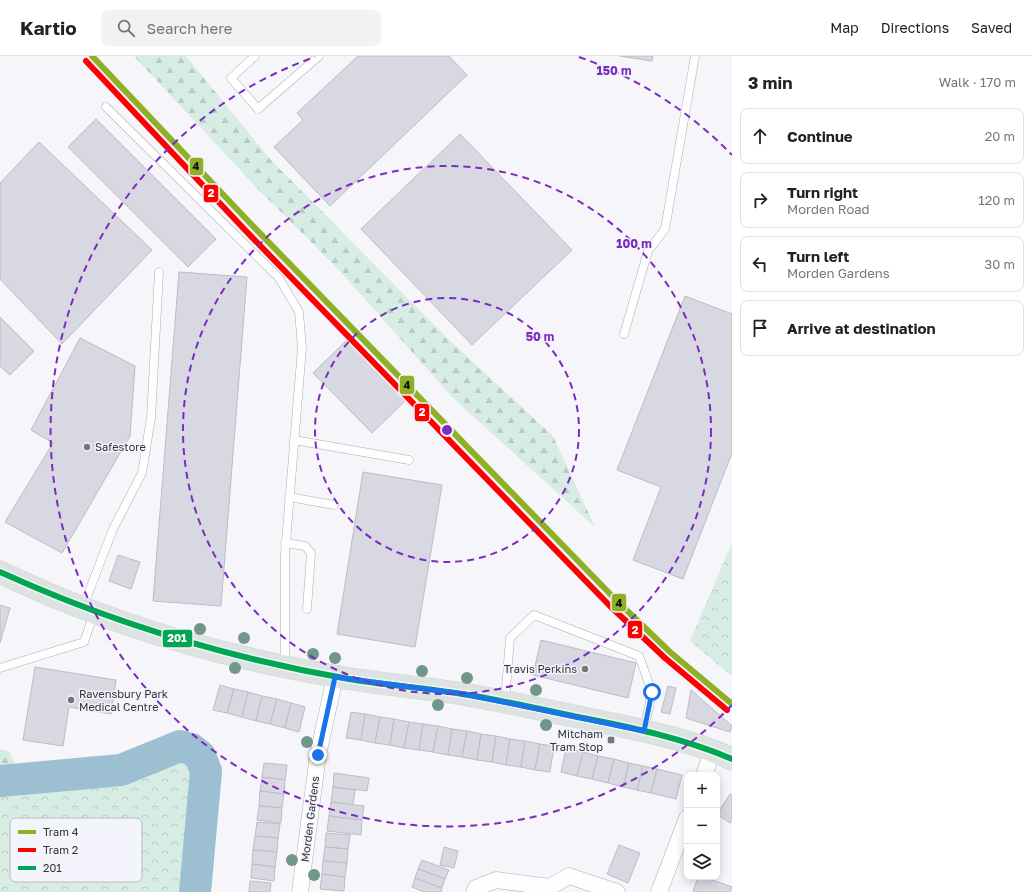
<!DOCTYPE html>
<html lang="en">
<head>
<meta charset="utf-8">
<style>
  body { margin:0; font-family:"Golos Text",sans-serif; background:#f2f2f2; color:#222 }
  .controls { position:absolute; right:12px; bottom:12px; display:grid; overflow:hidden; border-radius:8px; box-shadow:0 2px 10px #0003 }
  .controls button { width:36px; height:36px; display:grid; place-items:center; padding:0; border:0; border-bottom:1px solid #e0e0e0; background:#fff; color:#222; font:20px sans-serif }
  .stop { position:absolute; width:12px; height:12px; margin:-9px; border:3px solid #1a73e8; border-radius:50%; background:#fff }
  .stop.end { background:#1a73e8; border-color:#fff; box-shadow:0 1px 4px #0008 }
  .list { margin:0; padding:0; list-style:none }
  h2 { display:flex; justify-content:space-between; align-items:center; height:52px; margin:0; padding:0 16px; font-size:17px }
  h2 small { font-size:13px; font-weight:400; color:#767676 }
  .list li { display:grid; grid-template-columns:26px 1fr auto; gap:12px; align-items:center; box-sizing:border-box; height:56px; margin:0 8px 8px; padding:0 8px; border:1px solid #e0e0e0; border-radius:8px }
  .list b { display:block; font-size:15px; white-space:nowrap }
  .list p { margin:0; font-size:13px; white-space:nowrap; color:#767676 }
  .list em { font-size:13px; font-style:normal; color:#767676 }
  .icon { flex:none; width:22px; height:22px; fill:none; stroke:currentColor; stroke-width:2; stroke-linecap:round; stroke-linejoin:round }
  .map { position:relative; flex:none; width:732px; height:836px; overflow:hidden }
  header { display:flex; align-items:center; gap:24px; box-sizing:border-box; height:56px; padding:0 20px; background:#fff; border-bottom:1px solid #e0e0e0 }
  header strong { font-size:19px }
  nav { display:flex; gap:22px; margin-inline-start:auto; font-size:14px }
  .search { width:280px; height:36px; background:#f2f2f2; display:flex; align-items:center; gap:10px; box-sizing:border-box; padding:0 14px; border-radius:8px; color:#767676; font-size:15px }
  main { display:flex }
  aside { flex:1; background:#fff }
  .map>svg:first-child { display:block }
</style>
</head>
<body>
<header>
<strong>Kartio</strong>
<div class="search"><svg class="icon" aria-label="search" viewBox="0 0 24 24"><circle cx="10" cy="10" r="6"/><path d="M15 15l6 6"/></svg>Search here</div>
<nav><a>Map</a><a>Directions</a><a>Saved</a></nav>
</header>
<main>
<div class="map">
<svg width="732" height="836" viewBox="0 0 732 836">
  <defs>
    <pattern id="forest-firs" width="22" height="20" patternUnits="userSpaceOnUse"><rect width="22" height="20" fill="#d7ece3"/><path d="M5 1l3.5 6h-7zM16 11l3.5 6h-7z" fill="#b9cbc3"/></pattern>
    <pattern id="park-crowns" width="20" height="18" patternUnits="userSpaceOnUse"><rect width="20" height="18" fill="#d7ece3"/><path d="M2 6a3 3 0 1 1 6 0M12 15a3 3 0 1 1 6 0" fill="none" stroke="#b9cbc3"/></pattern>
  </defs>
  <rect width="100%" height="100%" fill="#f5f5fa"/>
  <g fill="url(#forest-firs)">
    <path d="M134 0H186L269 102 448 283 553 380 595 471 454 343 339 214 256 131Z"/>
    <path d="M0 693 9 695 19 716 0 719Z"/>
  </g>
  <g fill="url(#park-crowns)">
    <path d="M732 487V620L690 585Z"/>
    <path d="M180 684 210 692C210 740 203 788 200 836H0V719C40 712 80 717 120 709 137 705 162 692 180 684Z"/>
  </g>
  <g fill="none" stroke-linecap="round" stroke-linejoin="round">
    <path stroke="#9cc0d1" stroke-width="32" d="M0 725 121 714 180 690 191 693 200 700 206 715 195 836"/>
  </g>
  <g fill="#d7d8e2" stroke="#bdbdc1">
    <path d="M358 0H449L467 19 330 150 274 91 303 64 297 57Z"/>
    <path d="M620 0H653L652 5Z"/>
    <path d="M96 63 216 183 188 211 68 91Z"/>
    <path d="M460 78 572 194 472 289 361 173Z"/>
    <path d="M39 86 152 194 62 288 0 223V127Z"/>
    <path d="M179 216 247 221 221 550 153 545Z"/>
    <path d="M685 240 732 258V397L683 523 633 504 661 431 617 414Z"/>
    <path d="M0 261 34 295 10 319 0 310Z"/>
    <path d="M350 281 408 342 372 377 313 317Z"/>
    <path d="M80 282 135 310 130 380 62 497 5 466 53 387 31 374Z"/>
    <path d="M363 416 442 429 415 591 337 578Z"/>
    <path d="M118 499 140 506 131 533 109 525Z"/>
    <path d="M0 549 10 552 0 587Z"/>
    <path d="M541 584 636 607 628 642 533 619Z"/>
    <path d="M35 611 116 624 111 658 69 651 63 690 23 684Z"/>
    <path d="M220 629 234 633 227 657 213 654Z"/>
    <path d="M668 630 676 632 670 658 661 656Z"/>
    <path d="M234 633 248 636 242 661 227 657Z"/>
    <path d="M691 634 732 670 730 676 686 662Z"/>
    <path d="M248 636 262 640 256 665 242 661Z"/>
    <path d="M262 640 277 643 270 668 256 665Z"/>
    <path d="M277 643 291 647 285 672 270 668Z"/>
    <path d="M291 647 305 651 299 676 285 672Z"/>
    <path d="M351 656 365 658 361 684 346 682Z"/>
    <path d="M365 658 380 661 375 687 361 684Z"/>
    <path d="M380 661 394 663 390 689 375 687Z"/>
    <path d="M394 663 409 666 404 692 390 689Z"/>
    <path d="M409 666 423 668 419 694 404 692Z"/>
    <path d="M423 668 438 670 433 696 419 694Z"/>
    <path d="M438 670 452 673 448 699 433 696Z"/>
    <path d="M452 673 467 675 462 701 448 699Z"/>
    <path d="M467 675 481 678 477 704 462 701Z"/>
    <path d="M481 678 496 680 492 706 477 704Z"/>
    <path d="M496 680 510 683 506 709 492 706Z"/>
    <path d="M510 683 525 685 521 711 506 709Z"/>
    <path d="M525 685 540 688 535 714 521 711Z"/>
    <path d="M540 688 554 690 550 716 535 714Z"/>
    <path d="M566 692 583 696 577 720 561 716Z"/>
    <path d="M583 696 598 700 592 723 577 720Z"/>
    <path d="M598 700 614 703 608 727 592 723Z"/>
    <path d="M614 703 629 707 623 731 608 727Z"/>
    <path d="M264 707 287 709 285 724 262 721Z"/>
    <path d="M629 707 643 710 637 734 623 731Z"/>
    <path d="M643 710 657 713 651 737 637 734Z"/>
    <path d="M657 713 682 719 676 743 651 737Z"/>
    <path d="M334 717 369 722 367 735 333 731Z"/>
    <path d="M262 721 285 724 284 738 260 735Z"/>
    <path d="M333 731 355 734 353 749 331 746Z"/>
    <path d="M260 735 284 738 282 752 259 750Z"/>
    <path d="M730 738 732 740V763L730 767 717 758Z"/>
    <path d="M331 746 364 750 362 764 329 760Z"/>
    <path d="M259 750 282 752 281 767 257 764Z"/>
    <path d="M329 760 362 764 361 779 327 775Z"/>
    <path d="M257 766 280 768 278 782 255 780Z"/>
    <path d="M326 777 350 779 348 793 325 791Z"/>
    <path d="M255 780 278 782 277 796 253 794Z"/>
    <path d="M619 789 640 797 628 827 607 818Z"/>
    <path d="M325 791 348 793 347 807 323 805Z"/>
    <path d="M444 791 458 795 454 812 440 809Z"/>
    <path d="M253 794 277 796 275 811 252 808Z"/>
    <path d="M422 804 449 814 445 823 418 813Z"/>
    <path d="M323 805 347 807 345 821 322 818Z"/>
    <path d="M252 808 275 811 274 825 251 822Z"/>
    <path d="M418 813 445 823 442 832 415 822Z"/>
    <path d="M322 818 345 821 344 835 320 833Z"/>
    <path d="M698 821H704L732 831 730 836H693Z"/>
    <path d="M415 822 442 832 441 836H424L412 831Z"/>
    <path d="M250 825 271 827 270 836H249Z"/>
  </g>
  <g fill="none" stroke-linecap="round" stroke-linejoin="round">
    <g stroke="#aeaeb1" stroke-width="9">
      <g id="service">
        <path d="M255 0 231 22 258 53 319 0"/>
        <path d="M106 51 279 222 299 256 302 292 285 498V610"/>
        <path d="M624 278 648 195 665 173 695 0"/>
        <path d="M294 384 409 404"/>
        <path d="M289 441 334 449"/>
        <path d="M285 487 305 490 311 497 307 553"/>
        <path d="M83 551 113 473 142 417 151 362 159 216"/>
        <path d="M0 612 84 586 94 557"/>
        <path d="M505 646 510 582 534 559 639 600 652 636 644 675"/>
      </g>
    </g>
    <g stroke="#aeaeb1" stroke-width="17">
      <g id="minor">
        <path d="M704 719 713 694"/>
        <path d="M300 836 318 699 335 621"/>
        <path d="M474 836 476 832 496 824 550 831 569 820 617 836"/>
        <path d="M659 836 687 762"/>
      </g>
    </g>
    <g stroke="#d2d2d5" stroke-width="23">
      <path id="primary" d="M0 516C105 567 218 600 334 620 376 628 420 631 462 638 506 645 550 656 593 664 640 674 689 683 732 703"/>
    </g>
    <use href="#service" stroke="#fefefe" stroke-width="8"/>
    <use href="#minor" stroke="#fefefe" stroke-width="16"/>
    <use href="#primary" stroke="#dce3e0" stroke-width="22"/>
    <g stroke="#f3f4fc" stroke-width="9">
      <path id="bus-1" d="M0 516C112 567 228 602 349 623 386 629 424 632 462 638 501 644 539 653 578 661 630 671 683 682 732 703"/>
    </g>
    <use href="#bus-1" stroke="#00a651" stroke-width="6"/>
    <g stroke="#f3f4fc" stroke-width="9">
      <path id="tram-1" d="M92 0 251 168 615 543 670 596 732 648"/>
    </g>
    <g stroke="#f3f4fc" stroke-width="9">
      <path id="tram-2" d="M86 5 245 174 609 549 665 602 727 654"/>
    </g>
    <use href="#tram-1" stroke="#8eb024" stroke-width="6"/>
    <use href="#tram-2" stroke="#f00" stroke-width="6"/>
  </g>
  <g fill="#73968b">
    <circle cx="200" cy="573" r="6"/>
    <circle cx="244" cy="582" r="6"/>
    <circle cx="313" cy="598" r="6"/>
    <circle cx="335" cy="602" r="6"/>
    <circle cx="235" cy="612" r="6"/>
    <circle cx="422" cy="615" r="6"/>
    <circle cx="467" cy="622" r="6"/>
    <circle cx="536" cy="634" r="6"/>
    <circle cx="438" cy="649" r="6"/>
    <circle cx="546" cy="669" r="6"/>
    <circle cx="307" cy="686" r="6"/>
    <circle cx="292" cy="804" r="6"/>
    <circle cx="314" cy="819" r="6"/>
  </g>
  <g fill="none" stroke-linecap="round" stroke-linejoin="round">
    <path stroke="#1a73e8" stroke-width="5" d="M318 699 335 621 464 638 644 675 652 636"/>
  </g>
  <g fill="none" stroke="#7b2cbf" stroke-width="2" stroke-dasharray="7 5">
    <circle cx="447" cy="374" r="132"/>
    <circle cx="447" cy="374" r="264"/>
    <path d="M732 649A396 396 0 1 1 315 1M579 1A396 396 0 0 1 732 99"/>
  </g>
  <g fill="#77777b" stroke="#f3f4fc" stroke-width="1.5">
    <circle cx="87" cy="391" r="4"/>
    <circle cx="585" cy="613" r="4"/>
    <circle cx="71" cy="644" r="4"/>
    <rect x="607" y="680" width="8" height="8" rx="2"/>
  </g>
  <g text-anchor="middle" stroke-width="3" stroke-linejoin="round" paint-order="stroke">
    <g font-size="11" fill="#333336" stroke="#f3f4fc" text-anchor="start">
      <text x="95" y="395">Safestore</text>
      <text x="577" y="617" text-anchor="end">Travis Perkins</text>
      <text x="79" y="642">Ravensbury Park<tspan x="79" dy="13">Medical Centre</tspan></text>
      <text x="603" y="682" text-anchor="end">Mitcham<tspan x="603" dy="13">Tram Stop</tspan></text>
    </g>
    <g font-size="11" fill="#333336" stroke="#f3f4fc">
      <text transform="translate(310 763) rotate(-83)" y="4">Morden Gardens</text>
    </g>
  </g>
  <rect x="10" y="762" width="132" height="64" rx="6" fill="#f3f4fc" stroke="#b9bac1" stroke-width="1"/>
  <rect x="18" y="774" width="18" height="4" fill="#8eb024"/>
  <rect x="18" y="792" width="18" height="4" fill="#f00"/>
  <rect x="18" y="810" width="18" height="4" fill="#00a651"/>
  <g font-size="11" fill="#333336">
    <text x="43" y="780">Tram 4</text>
    <text x="43" y="798">Tram 2</text>
    <text x="43" y="816">201</text>
  </g>
  <circle cx="447" cy="374" r="6" fill="#7b2cbf" stroke="#f3f4fc" stroke-width="2"/>
  <g font-size="12" text-anchor="middle" font-weight="bold" fill="#7b2cbf" stroke="#f3f4fc" stroke-width="3" stroke-linejoin="round" paint-order="stroke">
    <text x="614" y="19">150 m</text>
    <text x="634" y="192">100 m</text>
    <text x="540" y="285">50 m</text>
  </g>
  <g stroke="#f3f4fc" stroke-width="1.5">
    <rect x="189" y="101" width="15" height="19" rx="4" fill="#8eb024"/>
    <rect x="203" y="128" width="16" height="19" rx="4" fill="#f00"/>
    <rect x="399" y="319" width="16" height="20" rx="4" fill="#8eb024"/>
    <rect x="414" y="347" width="16" height="19" rx="4" fill="#f00"/>
    <rect x="611" y="537" width="16" height="19" rx="4" fill="#8eb024"/>
    <rect x="627" y="564" width="16" height="19" rx="4" fill="#f00"/>
    <rect x="162" y="573" width="31" height="19" rx="4" fill="#00a651"/>
  </g>
  <g font-size="11" text-anchor="middle" font-weight="bold" fill="#fff">
    <text x="211" y="141">2</text>
    <text x="422" y="360">2</text>
    <text x="635" y="578">2</text>
    <text x="177" y="586">201</text>
  </g>
  <g font-size="11" text-anchor="middle" font-weight="bold" fill="#111">
    <text x="196" y="114">4</text>
    <text x="407" y="333">4</text>
    <text x="619" y="551">4</text>
  </g>
</svg>
<div class="controls">
<button>+</button>
<button>−</button>
<button><svg class="icon" aria-label="layers" viewBox="0 0 24 24"><path d="M12 4l9 5-9 5-9-5zM3 14l9 5 9-5"/></svg></button>
</div>
<div class="stop" style="left:652px;top:636px"></div>
<div class="stop end" style="left:318px;top:699px"></div>
</div>
<aside>
<h2>3 min<small>Walk · 170 m</small></h2>
<ul class="list">
<li><svg class="icon" aria-label="ahead" viewBox="0 0 24 24"><path d="M12 20V5M6 11l6-6 6 6"/></svg><div><b>Continue</b></div><em>20 m</em></li>
<li><svg class="icon" aria-label="right" viewBox="0 0 24 24"><path d="M7 20v-9h11M14 6l5 5-5 5"/></svg><div><b>Turn right</b><p>Morden Road</p></div><em>120 m</em></li>
<li><svg class="icon" aria-label="left" viewBox="0 0 24 24"><path d="M17 20v-9H6M10 6l-5 5 5 5"/></svg><div><b>Turn left</b><p>Morden Gardens</p></div><em>30 m</em></li>
<li><svg class="icon" aria-label="arrive" viewBox="0 0 24 24"><path d="M6 21V4h12l-3 4 3 4H6"/></svg><div><b>Arrive at destination</b></div></li>
</ul>
</aside>
</main>
</body>
</html>
